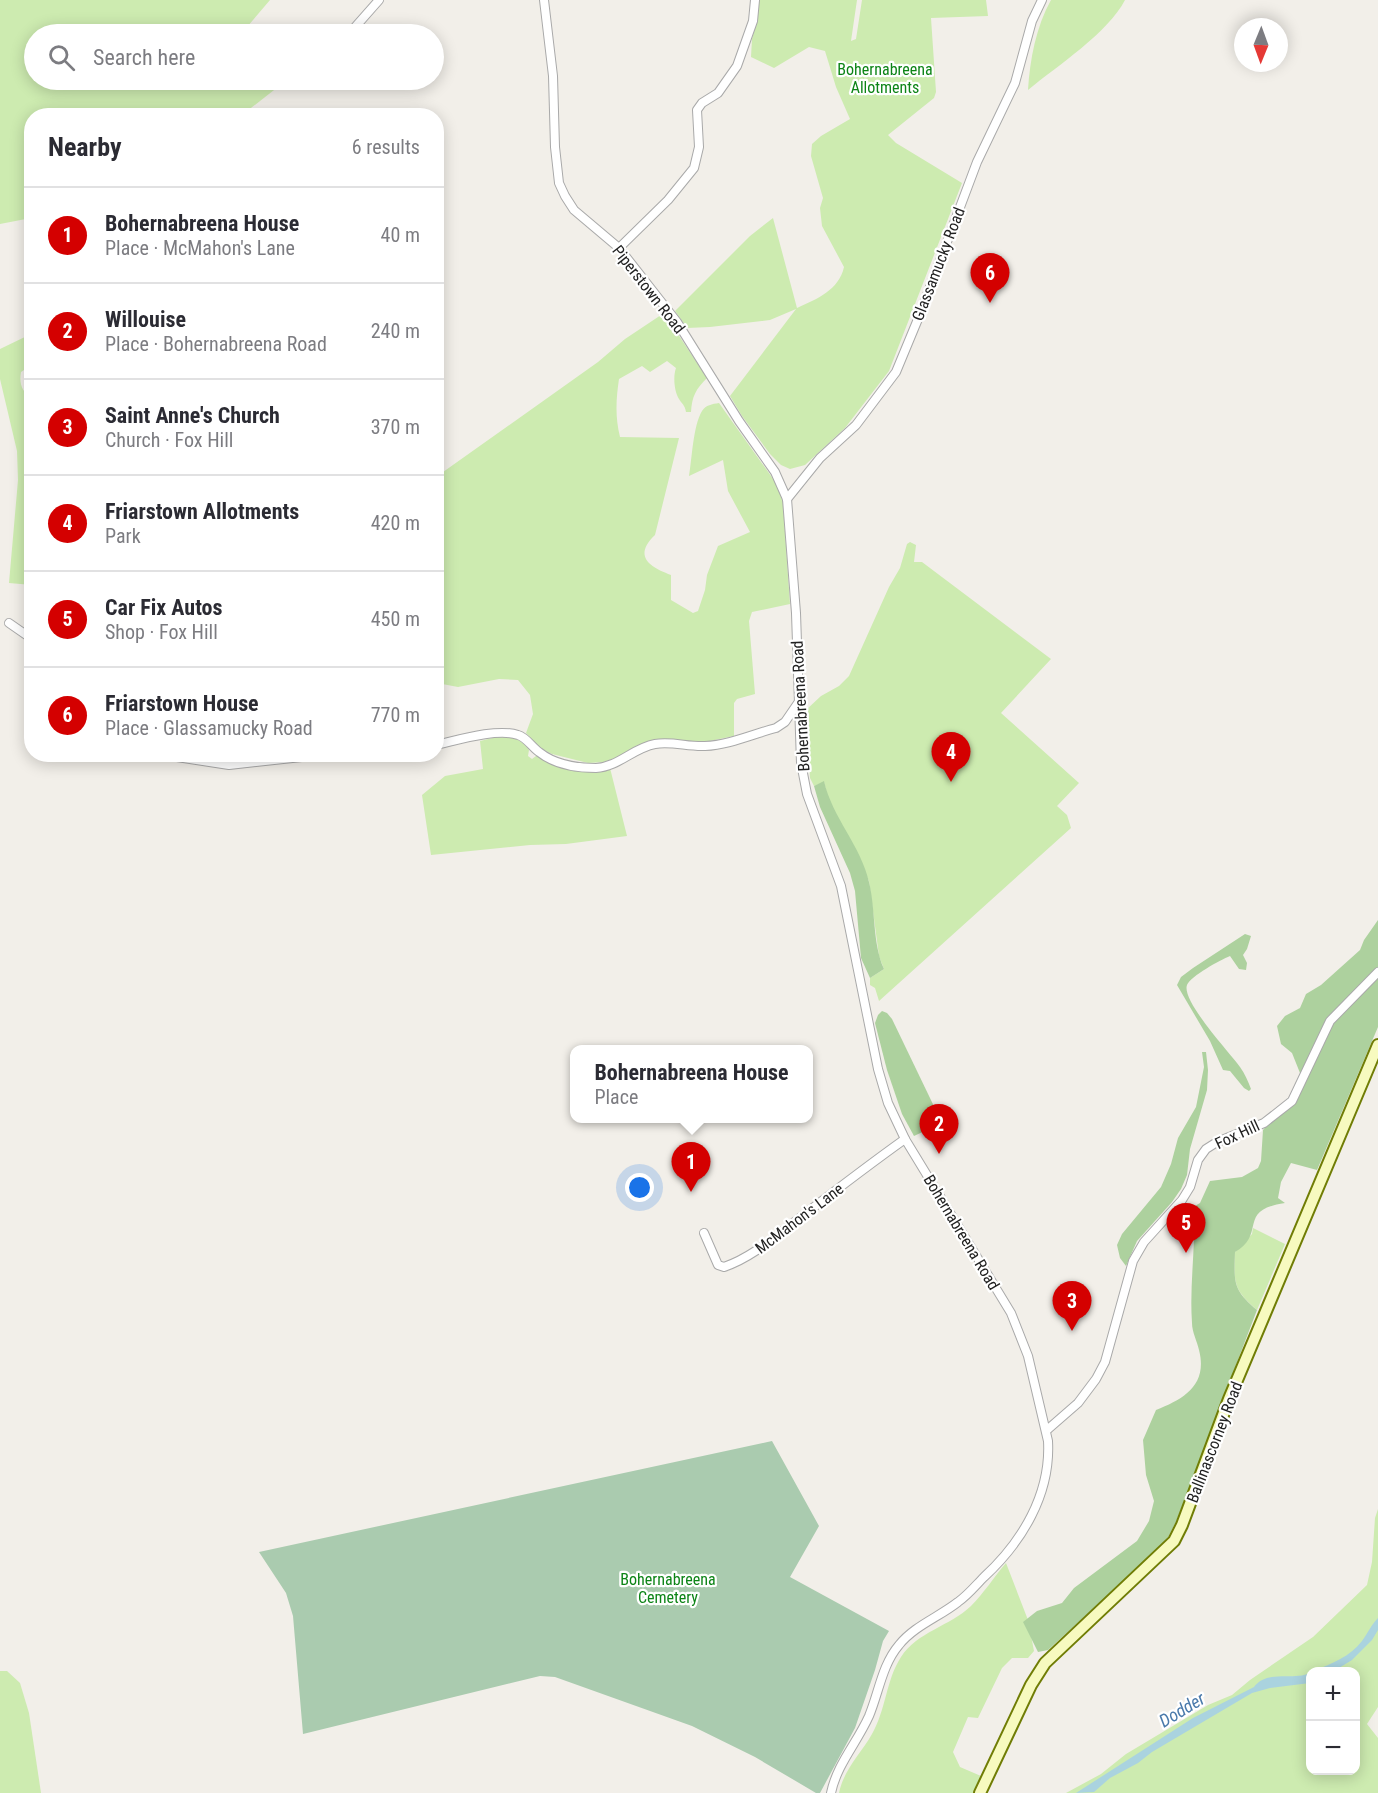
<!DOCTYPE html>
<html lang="en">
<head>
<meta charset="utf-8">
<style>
  body { margin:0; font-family:"Roboto Condensed",sans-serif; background:#f2f2f3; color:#2b2b33 }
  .controls { position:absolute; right:18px; bottom:18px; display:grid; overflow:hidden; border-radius:12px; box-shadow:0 3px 15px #0003 }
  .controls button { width:54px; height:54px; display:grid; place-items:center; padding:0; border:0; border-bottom:2px solid #e1e1e2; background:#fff; color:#2b2b33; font:30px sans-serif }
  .compass { position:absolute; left:1234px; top:18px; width:54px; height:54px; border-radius:50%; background:#fff; box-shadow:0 3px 15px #0003; rotate:181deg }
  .you { position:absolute; left:640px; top:1188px; width:21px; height:21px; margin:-15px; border:4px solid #fff; border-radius:50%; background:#1a73e8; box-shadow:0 0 0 9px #1a73e833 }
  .badge { display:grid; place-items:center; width:39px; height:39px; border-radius:50%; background:#d40000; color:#fff; font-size:20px; font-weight:700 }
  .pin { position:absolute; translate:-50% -50px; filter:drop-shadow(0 2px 3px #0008) }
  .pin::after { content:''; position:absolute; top:32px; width:21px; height:18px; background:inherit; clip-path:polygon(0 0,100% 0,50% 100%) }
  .popup { position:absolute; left:570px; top:1045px; width:243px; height:78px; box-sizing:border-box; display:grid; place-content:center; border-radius:12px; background:#fff; filter:drop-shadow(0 2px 4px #0005); font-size:20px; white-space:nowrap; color:#7c7c81 }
  .popup b { font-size:22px; color:#2b2b33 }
  .popup::after { content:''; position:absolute; left:50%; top:100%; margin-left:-12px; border:12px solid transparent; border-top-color:#fff }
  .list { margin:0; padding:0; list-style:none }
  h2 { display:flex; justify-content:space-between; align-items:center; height:78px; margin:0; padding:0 24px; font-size:26px }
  h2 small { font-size:20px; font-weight:400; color:#7c7c81 }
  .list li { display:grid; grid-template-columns:39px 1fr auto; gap:18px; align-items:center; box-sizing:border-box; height:96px; padding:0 24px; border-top:2px solid #e1e1e2 }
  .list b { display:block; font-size:22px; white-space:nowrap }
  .list p { margin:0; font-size:20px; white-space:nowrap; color:#7c7c81 }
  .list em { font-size:20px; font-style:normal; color:#7c7c81 }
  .icon { flex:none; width:33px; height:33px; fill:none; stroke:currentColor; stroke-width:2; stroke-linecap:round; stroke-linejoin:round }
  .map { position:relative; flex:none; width:1378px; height:1793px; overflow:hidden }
  .search { position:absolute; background:#fff; box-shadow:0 3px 15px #0003; left:24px; top:24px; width:420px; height:66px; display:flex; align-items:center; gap:15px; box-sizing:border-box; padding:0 21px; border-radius:33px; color:#7c7c81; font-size:22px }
  .panel { position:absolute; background:#fff; box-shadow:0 3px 15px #0003; left:24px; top:108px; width:420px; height:654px; border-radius:24px }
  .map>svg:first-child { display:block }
</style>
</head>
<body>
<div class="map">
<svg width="1378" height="1793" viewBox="0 0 1378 1793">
  <rect width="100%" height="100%" fill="#f2efe9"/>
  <g fill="#cdebb0" fill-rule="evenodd">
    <path d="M0 0H270L241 34H34V80H280L283 83 242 115 32 116 31 218 0 224Z"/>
    <path d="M759 0H857L851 41 856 39 862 0H986L988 16 931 18 936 92 934 98 888 135 896 143 962 183 889 371 845 428 805 465 790 469 781 465 770 454 742 416 730 396 796 309 770 320 710 327 687 328 675 311 750 236 773 218 797 308C817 299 839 290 844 267L822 226 820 208 823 198 811 156 812 144 821 136 850 119 836 87 825 51 809 47 774 68 751 57 752 39 757 21Z"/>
    <path d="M1051 0H1125C1108 33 1057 66 1028 90 1030 59 1036 27 1051 0Z"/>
    <path d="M664 313 707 378C696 389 692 396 691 412H686C685 405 682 404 679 399 674 391 673 376 676 368L667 361 650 372 642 366 619 379C616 399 615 417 620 437L679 438 655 535C633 556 649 567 671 575V600L693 613 698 611 705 590 707 575 718 546 750 532 728 491 723 460 689 476C692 459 693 426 702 411 706 405 712 404 719 403L776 483 783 502 790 604 752 612 749 621 755 694 737 699 734 703V736L700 743 658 740 636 746 618 757 604 762 588 763 552 754 540 748 526 733 533 714 530 695 518 680 499 679 458 687 437 683 436 477 598 362 625 339Z"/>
    <path d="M31 334V374L24 370 21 372C19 385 22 391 32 399V585L9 583 18 480 17 451 0 379V349Z"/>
    <path d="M910 542 916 545 914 562H922L1051 659 1001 713 1079 783 1057 806 1067 815 1071 828 879 1001 875 988 870 985V978L884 969 879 956 869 881 828 798 824 782 814 786 810 778 806 710 821 696 839 686 849 676 889 587 900 568 907 544Z"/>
    <path d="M501 736C513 737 521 739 529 750L528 756 532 759 536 756 610 768 627 836 566 844 530 845 431 855 422 795 445 776 483 769 480 741Z"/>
    <path d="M1253 1228 1285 1244 1257 1310C1233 1289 1234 1283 1235 1252L1252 1234Z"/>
    <path d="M1378 1509V1707L1367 1724 1378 1738V1793H1066L1101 1774 1126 1754 1208 1705 1232 1695 1250 1680 1313 1637 1367 1585 1372 1562 1375 1518ZM1310 1672H1356V1770H1310Z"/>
    <path d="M1006 1563 1028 1620 1034 1651 1028 1658H1012L1002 1668 978 1718 968 1717 953 1752 960 1767 981 1776 973 1793H839C844 1769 860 1755 872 1734 886 1710 886 1680 901 1657 917 1632 950 1626 971 1606 984 1593 994 1577 1006 1563Z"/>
    <path d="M0 1671H7L20 1683 29 1713 41 1793H0Z"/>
  </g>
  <g fill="#add19e">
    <path d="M824 781C832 817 861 846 869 882 876 911 872 942 884 969L870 978 861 958 855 891 850 873 820 807 814 786Z"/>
    <path d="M1378 920V1027L1317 1170 1291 1163 1281 1182 1278 1198 1285 1203C1236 1210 1267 1234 1235 1252 1234 1283 1233 1290 1257 1310L1176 1522 1165 1543 1048 1650 1038 1652 1023 1622 1037 1611 1062 1603 1074 1588 1137 1541 1149 1521 1154 1501 1146 1475 1143 1440 1156 1410C1184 1399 1208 1385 1199 1350 1197 1341 1192 1332 1192 1323 1190 1295 1193 1267 1194 1239L1183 1238 1179 1229 1180 1215 1200 1203 1210 1181 1242 1177 1258 1168 1261 1161 1263 1130 1304 1083 1292 1053 1281 1044 1277 1026 1285 1016 1300 1008 1306 994 1321 985 1360 950 1364 940Z"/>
    <path d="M1245 934 1251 936 1247 949 1243 955 1247 963 1246 970 1239 969 1230 956C1220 960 1191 976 1187 985 1181 1001 1231 1054 1240 1067 1245 1074 1248 1081 1251 1089L1249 1091 1244 1088 1230 1071 1223 1070 1210 1041 1177 985 1181 977 1193 968Z"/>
    <path d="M882 1011 887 1013 892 1019 942 1123 914 1136 902 1114 887 1070 875 1023 878 1015Z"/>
    <path d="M1202 1052H1206L1208 1070 1207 1090 1190 1149 1187 1175 1181 1189 1172 1202 1137 1241 1126 1266 1120 1258 1117 1245 1122 1234 1161 1187 1171 1164 1178 1138 1196 1107 1204 1067Z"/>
  </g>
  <path fill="#aacbaf" d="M772 1441 819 1526 790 1577 889 1631 883 1641 875 1670 855 1728 820 1793H816L755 1757 692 1726 555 1677 540 1676 303 1734 293 1616 286 1593 259 1552Z"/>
  <g fill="#aad3df">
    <path d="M1378 1618V1630L1372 1640 1352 1660 1334 1671H1314C1332 1663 1350 1657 1362 1641 1368 1633 1371 1625 1378 1618Z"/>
    <path d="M1310 1673V1683L1270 1688 1252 1693 1152 1752 1138 1763 1110 1778 1094 1792 1076 1793 1193 1718 1254 1687C1267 1669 1293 1681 1310 1673Z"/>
  </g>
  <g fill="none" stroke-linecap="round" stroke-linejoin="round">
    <g stroke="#a9a9a9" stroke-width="10">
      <g id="street">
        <path d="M544 0 553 76 555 147 559 183 565 196 574 210 619 248 677 322 739 421 775 472 787 499 796 613 801 763 807 794 841 886 878 1069 888 1103 905 1139 1011 1313 1028 1356 1048 1441C1051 1494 1022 1542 984 1577 976 1585 968 1595 958 1602 939 1617 914 1626 899 1645 882 1665 879 1692 869 1716 857 1743 837 1764 831 1793"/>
        <path d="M349 34 379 0"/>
        <path d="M286 85 293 80"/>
        <path d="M619 248 668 200 694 168 699 147 697 110 702 103 718 93 737 66 753 21 755 0"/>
        <path d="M787 499 820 458 856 425 896 372 918 319 977 162 1015 83 1032 21 1042 0"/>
        <path d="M9 623 32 639"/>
        <path d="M436 745C458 740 497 728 518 735 526 737 532 747 539 752 554 764 577 768 596 768 618 767 633 748 655 744 672 741 688 747 705 746 729 745 753 734 776 728L785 722 798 703"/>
        <path d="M157 754 229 765 329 754"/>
        <path d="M704 1233 718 1265 724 1267C753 1257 777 1235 801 1217 836 1190 870 1164 905 1139"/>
        <path d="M1047 1430 1078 1403 1096 1379 1105 1362 1133 1261 1144 1242 1182 1200 1190 1187 1198 1160 1206 1149 1217 1142 1264 1123 1292 1101 1330 1021 1378 972"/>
      </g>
    </g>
    <g stroke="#707d05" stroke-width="14">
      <path id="secondary" d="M980 1793 1031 1685 1045 1663 1174 1541 1182 1525 1229 1399 1378 1045"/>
    </g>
    <use href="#street" stroke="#fff" stroke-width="8"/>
    <use href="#secondary" stroke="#f7fabf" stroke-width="10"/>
  </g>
  <g text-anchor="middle" stroke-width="4.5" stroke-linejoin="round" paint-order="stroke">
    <g font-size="16" fill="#0c8416" stroke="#fff">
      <text x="885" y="75">Bohernabreena<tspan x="885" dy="18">Allotments</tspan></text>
      <text x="668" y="1585">Bohernabreena<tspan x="668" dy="18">Cemetery</tspan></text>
    </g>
    <g font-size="16" fill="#222" stroke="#fff">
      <text transform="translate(938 264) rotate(-69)" y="6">Glassamucky Road</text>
      <text transform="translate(649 289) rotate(52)" y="6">Piperstown Road</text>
      <text transform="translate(800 706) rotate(-93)" y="6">Bohernabreena Road</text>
      <text transform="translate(1237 1134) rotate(-25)" y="6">Fox Hill</text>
      <text transform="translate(799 1218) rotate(-37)" y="6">McMahon's Lane</text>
      <text transform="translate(962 1232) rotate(59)" y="6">Bohernabreena Road</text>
      <text transform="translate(1214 1442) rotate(-69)" y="6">Ballinascorney Road</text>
    </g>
    <g font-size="18" font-style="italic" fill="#4a7aab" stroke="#fff">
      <text transform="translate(1182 1710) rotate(-31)" y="6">Dodder</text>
    </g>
  </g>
</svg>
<div class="controls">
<button>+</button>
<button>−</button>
</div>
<svg class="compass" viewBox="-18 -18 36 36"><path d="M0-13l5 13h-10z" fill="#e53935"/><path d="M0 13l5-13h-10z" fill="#7c7c81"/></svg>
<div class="you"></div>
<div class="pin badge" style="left:691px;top:1192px">1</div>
<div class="popup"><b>Bohernabreena House</b>Place</div>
<div class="pin badge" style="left:939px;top:1154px">2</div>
<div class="pin badge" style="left:1072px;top:1331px">3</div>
<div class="pin badge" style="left:951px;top:782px">4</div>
<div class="pin badge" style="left:1186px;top:1253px">5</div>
<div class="pin badge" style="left:990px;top:303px">6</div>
<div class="search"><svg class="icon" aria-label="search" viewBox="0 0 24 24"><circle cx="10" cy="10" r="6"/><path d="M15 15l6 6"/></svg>Search here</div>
<section class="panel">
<h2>Nearby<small>6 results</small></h2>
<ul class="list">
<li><span class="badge">1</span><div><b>Bohernabreena House</b><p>Place · McMahon's Lane</p></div><em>40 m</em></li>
<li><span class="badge">2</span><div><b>Willouise</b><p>Place · Bohernabreena Road</p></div><em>240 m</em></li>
<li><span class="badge">3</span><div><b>Saint Anne's Church</b><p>Church · Fox Hill</p></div><em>370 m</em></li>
<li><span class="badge">4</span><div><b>Friarstown Allotments</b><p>Park</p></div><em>420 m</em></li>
<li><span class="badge">5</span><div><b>Car Fix Autos</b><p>Shop · Fox Hill</p></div><em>450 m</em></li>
<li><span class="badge">6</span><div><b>Friarstown House</b><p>Place · Glassamucky Road</p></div><em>770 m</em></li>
</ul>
</section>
</div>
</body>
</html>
